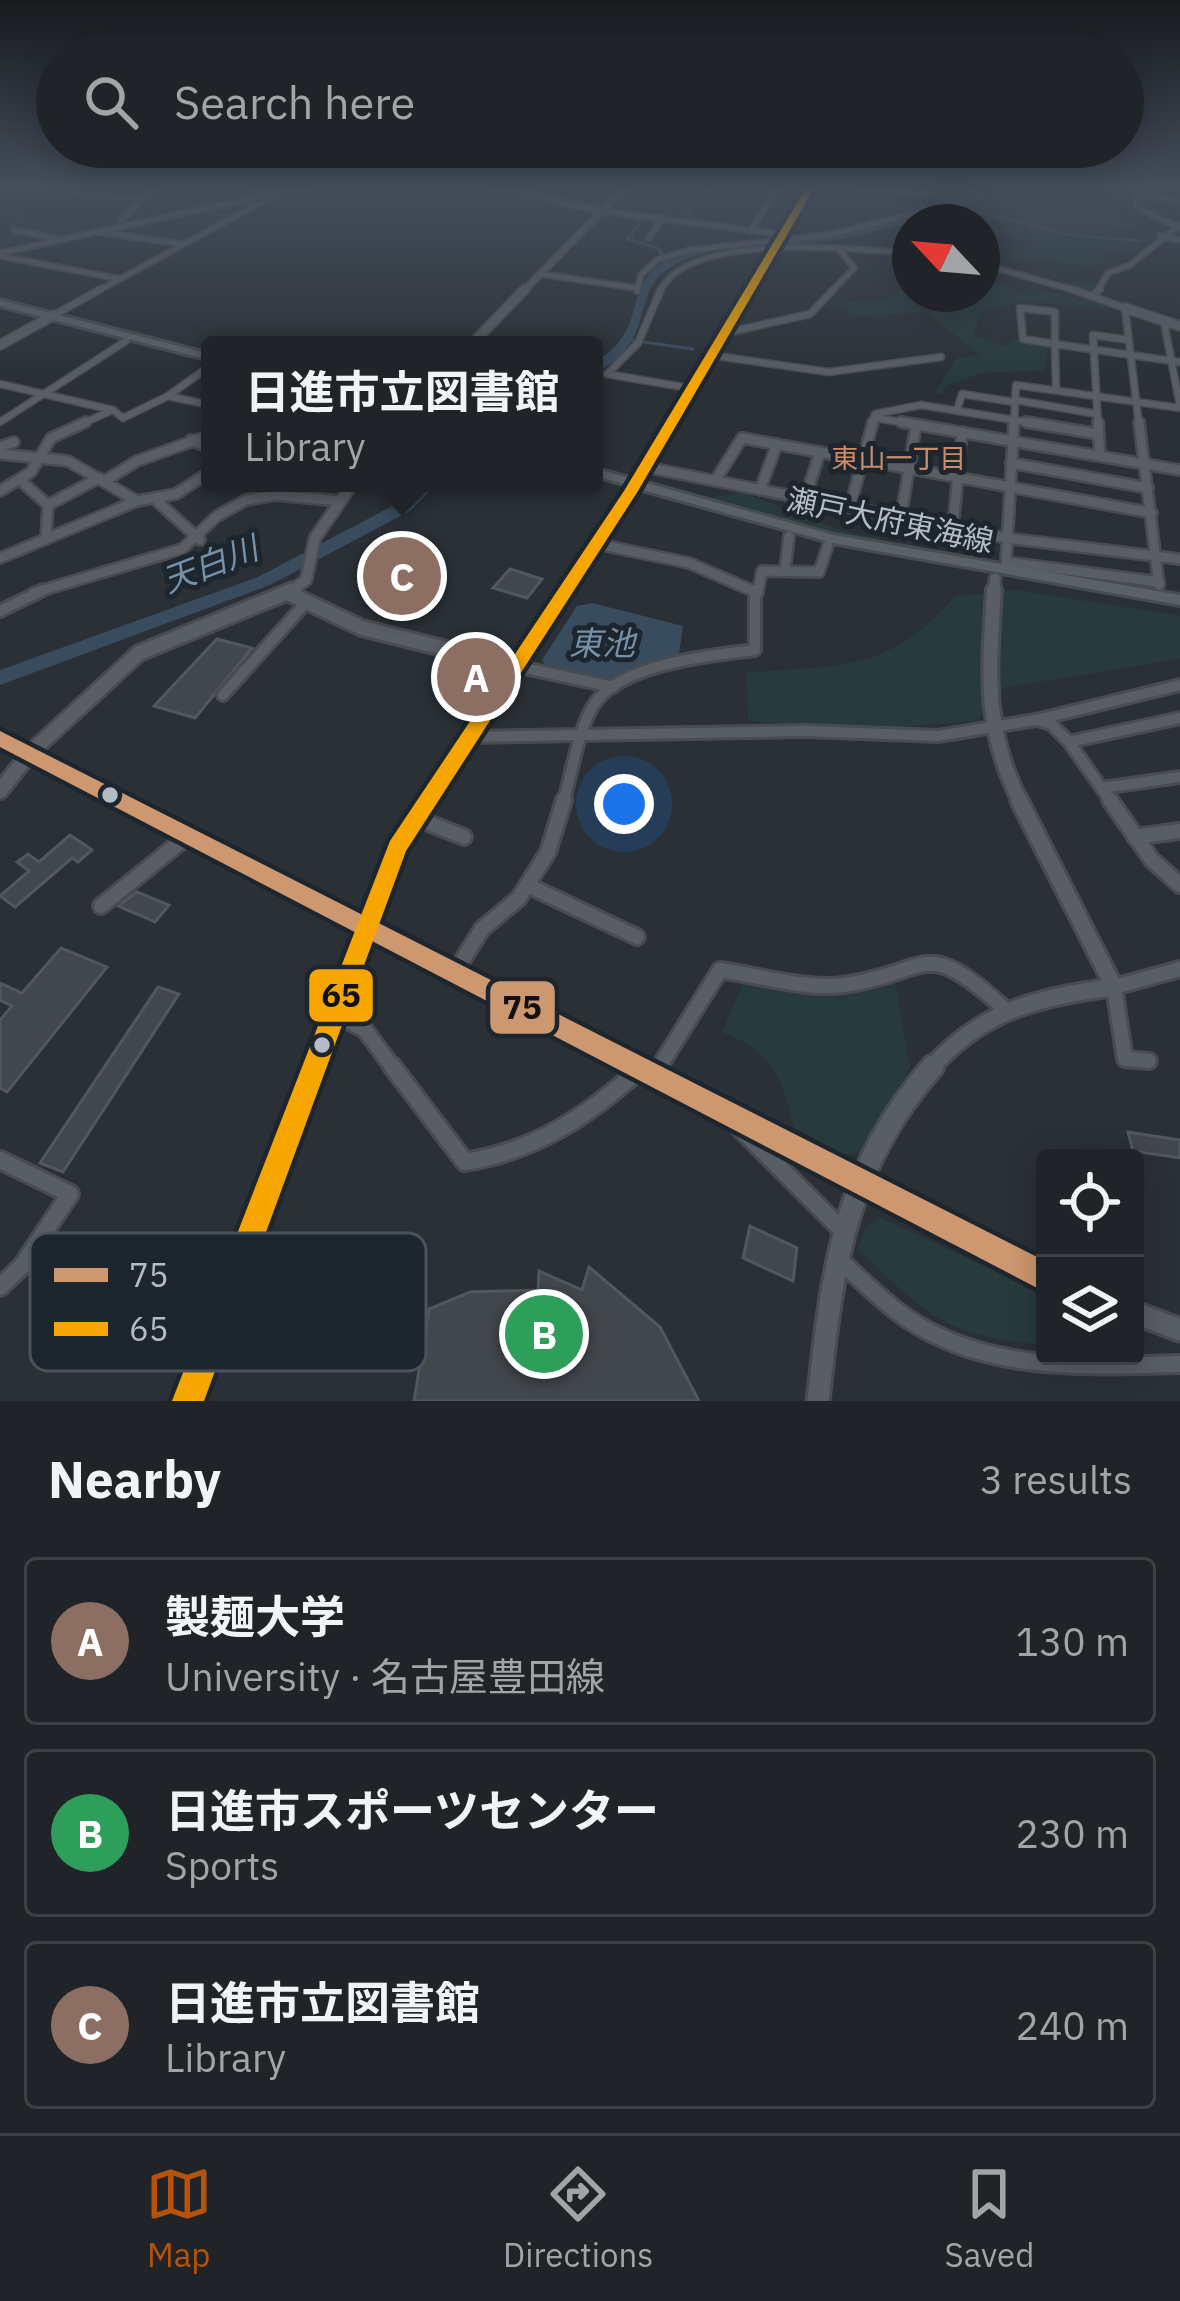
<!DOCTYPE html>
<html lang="en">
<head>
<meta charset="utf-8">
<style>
  body { margin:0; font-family:"IBM Plex Sans","Noto Sans JP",sans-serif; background:#2d3034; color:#f1f3f6 }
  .controls { position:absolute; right:36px; bottom:36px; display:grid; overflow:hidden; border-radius:12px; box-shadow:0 6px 30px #0003 }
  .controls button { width:108px; height:108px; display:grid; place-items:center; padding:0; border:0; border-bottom:3px solid #3d4145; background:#202428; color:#f1f3f6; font:60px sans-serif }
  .compass { position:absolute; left:892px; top:204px; width:108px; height:108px; border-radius:50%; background:#202428; box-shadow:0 6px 30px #0003; rotate:296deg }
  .you { position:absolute; left:624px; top:804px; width:42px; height:42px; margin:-30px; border:9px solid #fff; border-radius:50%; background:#1a73e8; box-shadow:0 0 0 18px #1a73e833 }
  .badge { display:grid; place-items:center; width:78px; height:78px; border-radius:50%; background:#b45309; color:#fff; font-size:39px; font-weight:700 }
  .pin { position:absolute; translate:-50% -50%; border:6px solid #fff; box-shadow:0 3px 12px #0006 }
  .popup { position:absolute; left:201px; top:336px; width:402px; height:156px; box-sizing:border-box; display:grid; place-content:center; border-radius:12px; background:#202428; filter:drop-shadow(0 3px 9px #0005); font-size:39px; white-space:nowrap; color:#a2a4a8 }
  .popup b { font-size:45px; color:#f1f3f6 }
  .popup::after { content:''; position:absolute; left:50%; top:100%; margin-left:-24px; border:24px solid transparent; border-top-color:#202428 }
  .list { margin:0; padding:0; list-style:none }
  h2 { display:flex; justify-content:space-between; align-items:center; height:156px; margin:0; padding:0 48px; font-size:51px }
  h2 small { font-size:39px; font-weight:400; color:#a2a4a8 }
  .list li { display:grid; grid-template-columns:78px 1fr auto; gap:36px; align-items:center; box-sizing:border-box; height:168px; margin:0 24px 24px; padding:0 24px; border:3px solid #3d4145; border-radius:12px }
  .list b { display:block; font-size:45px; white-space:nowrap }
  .list p { margin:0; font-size:39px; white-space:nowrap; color:#a2a4a8 }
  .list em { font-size:39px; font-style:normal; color:#a2a4a8 }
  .icon { flex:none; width:66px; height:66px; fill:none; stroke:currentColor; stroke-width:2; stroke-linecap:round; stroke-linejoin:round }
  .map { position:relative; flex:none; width:1180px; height:1401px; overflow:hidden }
  .search { position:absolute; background:#202428; box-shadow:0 6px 30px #0003; left:36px; right:36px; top:36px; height:132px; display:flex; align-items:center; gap:30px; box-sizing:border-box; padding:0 42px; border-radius:66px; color:#a2a4a8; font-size:45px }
  .sheet { height:732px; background:#202428 }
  nav { display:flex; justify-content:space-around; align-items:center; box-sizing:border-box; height:168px; border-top:3px solid #3d4145; background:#202428; font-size:33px; color:#a2a4a8 }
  nav a { display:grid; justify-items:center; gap:6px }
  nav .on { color:#b45309 }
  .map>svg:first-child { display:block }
</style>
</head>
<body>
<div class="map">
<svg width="1180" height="1401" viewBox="0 0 1180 1401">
  <rect width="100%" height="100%" fill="#2a3035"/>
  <g fill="#283b3b">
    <path d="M0 185H63L14 206 26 209 22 215 87 231 50 242 33 235 0 248V235L18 229 9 226 12 222 0 224Z"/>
    <path d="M988 185 1021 188 1050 199 1078 198 1083 205 1117 212 1140 228 1115 227 1114 238 1142 246 1135 253 1096 250 1112 261 1093 266 1006 257 1012 247 1031 244 996 230 1002 223 967 210 990 202Z"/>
    <path d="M982 275 1026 296 1053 292 1085 301 1059 283 1098 282 1088 296 1118 310 1024 301 981 311 974 335 1006 346 1013 339 1048 345 1044 370 983 373 946 386 942 394 935 393 956 358 980 356 927 312 856 316 831 304C858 298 898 309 910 277V294H982Z"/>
    <path d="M742 492 840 530 879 538 877 543 702 499Z"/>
    <path d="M1017 590 1180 616V659L1006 687 977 721 869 729 748 721 747 673C842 664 887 674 955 596Z"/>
    <path d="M895 978 910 1068 867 1146 853 1155 840 1153 793 1127C783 1077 771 1051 722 1032L744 981C796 991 846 1002 895 978Z"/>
    <path d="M881 1218 1045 1294V1345C942 1336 930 1316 857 1249L865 1228Z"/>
  </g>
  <path fill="#394c5e" d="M592 603 683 626 679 654 606 682 547 669 542 660 577 606Z"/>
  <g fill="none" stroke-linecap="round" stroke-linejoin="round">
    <g stroke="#394c5e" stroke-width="3">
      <path d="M956 207 1071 235 1141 241"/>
      <path d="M205 211 230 217"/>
      <path d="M635 220 640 224 627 239 658 248 668 264"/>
      <path d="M683 221 711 185"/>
      <path d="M630 340 693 349"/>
    </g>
    <g fill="#394c5e" fill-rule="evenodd">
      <path d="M969 185H979L984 198 973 206C928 216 884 231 838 240 784 250 712 237 665 271 632 295 655 346 594 373V363C604 356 614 349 622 338 638 315 633 283 659 265 706 232 776 244 831 235 877 227 921 211 967 202L974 197Z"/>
      <path d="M421 483H438L410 511 270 585 0 685V670L258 577 398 503Z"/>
    </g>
  </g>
  <g fill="#42474c" stroke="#51575d" stroke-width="3">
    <path d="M510 569 542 579 527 598 493 588Z"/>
    <path d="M217 639 252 648 195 718 154 706Z"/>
    <path d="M70 835 92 850 78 862 72 858 15 907 0 896 29 871 17 862 28 854 39 862Z"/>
    <path d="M137 892 169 905 155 922 118 906Z"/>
    <path d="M61 948 107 967 7 1092 0 1088V1020L12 1006 0 1000V983L22 993Z"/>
    <path d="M158 987 179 994 63 1172 40 1163Z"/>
    <path d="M1128 1132 1180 1140V1158L1133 1151Z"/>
    <path d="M750 1226 797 1248 793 1281 743 1258Z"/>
    <path d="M589 1267 660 1327 699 1401H414L429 1309 470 1292 538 1290 539 1271 582 1290Z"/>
  </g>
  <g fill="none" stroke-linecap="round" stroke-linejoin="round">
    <g stroke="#484c50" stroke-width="8">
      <g id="minor-far5">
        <path d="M80 185 76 194 146 199"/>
        <path d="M244 185 266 193"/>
        <path d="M847 185 959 198"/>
        <path d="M1086 185 1119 189"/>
        <path d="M1131 185 1139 209 1178 227"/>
        <path d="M1135 194 1180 201"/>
        <path d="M601 211 780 234"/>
        <path d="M121 221 156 185"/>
        <path d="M14 230 58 239"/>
        <path d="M750 231 778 187 769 185"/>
        <path d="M99 232 182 244"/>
        <path d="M1160 236 1180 240"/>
        <path d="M649 238 660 221"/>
        <path d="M0 253 313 185"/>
        <path d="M0 256 120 279"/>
        <path d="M982 264 1080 292"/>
        <path d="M540 274 636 288"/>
        <path d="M637 291 641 275 657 260 689 250 829 235 963 201 970 194 967 185"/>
        <path d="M96 292 272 196"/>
        <path d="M660 292C686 231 852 249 910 253"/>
        <path d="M831 292 854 268 840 250"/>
        <path d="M1097 292 1108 273 1130 265 1180 225"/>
      </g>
    </g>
    <g stroke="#484c50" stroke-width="9">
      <g id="minor-far4">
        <path d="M1071 289 1125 308 1139 425"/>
        <path d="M1092 296 1100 289"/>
        <path d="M1020 308 1055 312V344L1023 339Z"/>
        <path d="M54 315 101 289"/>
        <path d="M1164 322 1180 406"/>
        <path d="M725 333 810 314 834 289"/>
        <path d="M710 355 829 372 941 357"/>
        <path d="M607 374 638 343 661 289"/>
        <path d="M607 374 689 388"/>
        <path d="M0 384 113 410 123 418 168 396 210 366"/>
        <path d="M1056 388 1055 344 1180 362"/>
        <path d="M168 396 210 405"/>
        <path d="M1015 400 1097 414"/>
        <path d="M957 410 962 394 1014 402"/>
        <path d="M876 418 918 425"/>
        <path d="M0 422 126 341"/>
        <path d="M79 425 113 410"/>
        <path d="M872 425 875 414 921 405 1045 425"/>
        <path d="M1014 425 1016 385 1180 408"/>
        <path d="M1098 425 1093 335 1129 340"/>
      </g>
    </g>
    <g stroke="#484c50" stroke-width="14">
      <g id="minor-far3">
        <path d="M901 422 1180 470"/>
        <path d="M1014 422 1006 562 1159 582"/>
        <path d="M1026 422 1098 434"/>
        <path d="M1098 422 1100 456"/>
        <path d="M1139 422 1159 585"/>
        <path d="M191 440 210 448"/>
        <path d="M0 447 14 442"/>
        <path d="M0 454 68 461 137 501"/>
        <path d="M1011 463 1148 488"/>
        <path d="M645 467 1006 538 1180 559"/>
        <path d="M106 480 137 461 210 435"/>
        <path d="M21 481 48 505 46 539"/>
        <path d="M715 481 742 438 1152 513"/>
        <path d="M760 490 777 444"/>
        <path d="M0 491 31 472 51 438 86 422"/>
        <path d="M805 499 820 452"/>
        <path d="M158 502 200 540"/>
        <path d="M48 505 99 478"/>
        <path d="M850 507 873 422"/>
        <path d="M901 517 916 425"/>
        <path d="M953 527 962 432"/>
        <path d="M597 544 689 563 758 593"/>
        <path d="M0 558 137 501 176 494 210 472"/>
        <path d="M785 570 789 536"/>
        <path d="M758 591 762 571 819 572 828 545"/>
        <path d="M33 593 182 549 217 516 246 500 276 495 339 501"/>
      </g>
    </g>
    <g stroke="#484c50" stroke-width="16">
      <g id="minor-far2">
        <path d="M0 611 43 590"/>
        <path d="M515 666 613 687"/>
        <path d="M223 695 303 606"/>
        <path d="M1038 720 1051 724 1069 742"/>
        <path d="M470 737 808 731 938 736 1036 720 1180 685"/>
        <path d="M1102 788 1180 777"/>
        <path d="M563 803C572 774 578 728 595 703 622 664 711 655 755 650V590"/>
        <path d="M1112 803 1069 742 1180 718"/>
      </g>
    </g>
    <g stroke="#484c50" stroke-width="20">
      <g id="minor-far1">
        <path d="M1110 800 1152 860 1180 885"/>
        <path d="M416 818 464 837"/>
        <path d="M1135 837 1180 831"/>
        <path d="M529 886 637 937"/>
        <path d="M101 906 189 835"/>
        <path d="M455 972 482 929 519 898 548 852 564 800"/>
        <path d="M334 1013 365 1030 394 1069"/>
        <path d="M1149 1061 1125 1059 1114 987 1180 969"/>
        <path d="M658 1069 720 970C757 975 806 990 843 985 932 973 921 933 1005 1009"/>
      </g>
    </g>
    <g stroke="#484c50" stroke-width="22">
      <g id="minor">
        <path d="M392 1066 465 1162C535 1151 588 1116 640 1069"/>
        <path d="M654 1075 660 1066"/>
        <path d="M740 1128 844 1232"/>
        <path d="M0 1160 70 1194 22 1266 0 1287"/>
        <path d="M837 1258C860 1278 882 1302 908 1319 988 1373 1088 1366 1180 1364"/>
      </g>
    </g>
    <g stroke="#484c50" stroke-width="9">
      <g id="tertiary-far5">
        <path d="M490 185 601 211"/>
        <path d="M523 292 627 185"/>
      </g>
    </g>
    <g stroke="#484c50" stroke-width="12">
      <g id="tertiary-far4">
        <path d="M1125 308 1180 326"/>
        <path d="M0 345 54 315"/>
        <path d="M471 345 525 289"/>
      </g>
    </g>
    <g stroke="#484c50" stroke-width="15">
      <g id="tertiary-far3">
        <path d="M288 593 306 580 315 538 353 483"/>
        <path d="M994 593 995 579"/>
      </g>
    </g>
    <g stroke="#484c50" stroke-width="20">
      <g id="tertiary-far2">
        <path d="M994 590C989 670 983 730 1021 803"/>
        <path d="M288 593 362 628 515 666"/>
        <path d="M0 738 127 803"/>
        <path d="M0 791 30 753 139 653 293 590"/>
      </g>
    </g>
    <g stroke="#484c50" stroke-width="22">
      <g id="tertiary-far1">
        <path d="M121 800 641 1069"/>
        <path d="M930 1069C982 1010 1039 997 1114 987L1019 800"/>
      </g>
    </g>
    <g stroke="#484c50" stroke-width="27">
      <g id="tertiary">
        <path d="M635 1066 1045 1277"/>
        <path d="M1135 1313 1180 1330"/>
        <path d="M818 1401C832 1272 843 1169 933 1066"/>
      </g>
    </g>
    <g stroke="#474c52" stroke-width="6">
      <g id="primary">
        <path d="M808 185H816L643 482 834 535 1180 595V605L833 543 639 489 405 850 202 1401H174L390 841 628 485 594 476V468L632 479Z"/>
        <path d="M0 300 210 354V360L0 306Z"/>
      </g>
    </g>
    <use href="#minor-far5" stroke="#595e64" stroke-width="4.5"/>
    <use href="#minor-far4" stroke="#595e64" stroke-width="6"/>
    <use href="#minor-far3" stroke="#595e64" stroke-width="9"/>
    <use href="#minor-far2" stroke="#595e64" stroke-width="10"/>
    <use href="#minor-far1" stroke="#595e64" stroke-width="14"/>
    <use href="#minor" stroke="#595e64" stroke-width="16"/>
    <use href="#tertiary-far5" stroke="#595e64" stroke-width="6"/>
    <use href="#tertiary-far4" stroke="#595e64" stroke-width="9"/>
    <use href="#tertiary-far3" stroke="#595e64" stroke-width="10"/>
    <use href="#tertiary-far2" stroke="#595e64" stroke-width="14"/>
    <use href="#tertiary-far1" stroke="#595e64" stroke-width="16"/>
    <use href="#tertiary" stroke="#595e64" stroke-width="21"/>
    <use href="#primary" fill="#5b6166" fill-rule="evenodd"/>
    <g stroke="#1d262f" stroke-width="9">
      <path id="bus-1" d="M0 731 1045 1261V1292L0 747Z"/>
    </g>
    <g stroke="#1d262f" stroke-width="9">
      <path id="bus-2" d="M808 185H816L638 491 406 851 204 1401H172L390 841 624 491Z"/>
    </g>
    <use href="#bus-1" fill="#cd976f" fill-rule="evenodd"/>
    <use href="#bus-2" fill="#f7a600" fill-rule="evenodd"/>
  </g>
  <linearGradient id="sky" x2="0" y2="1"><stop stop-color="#171a1d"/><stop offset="0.49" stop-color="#444e5c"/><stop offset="1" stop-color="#444e5c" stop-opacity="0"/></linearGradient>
  <rect width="1180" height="381" fill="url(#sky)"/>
  <g fill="#b4bcc6" stroke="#1d262f" stroke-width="4.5">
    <circle cx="110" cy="795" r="10"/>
    <circle cx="322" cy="1045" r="10"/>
  </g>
  <g text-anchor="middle" stroke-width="10" stroke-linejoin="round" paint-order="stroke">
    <g font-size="27" fill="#cc8b69" stroke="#1d262f">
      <text x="899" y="468">東山一丁目</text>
    </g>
    <g font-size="30" fill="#b4bcc6" stroke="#1d262f">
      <text transform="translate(890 521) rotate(12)" y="10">瀬戸大府東海線</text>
    </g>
    <g font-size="33" font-style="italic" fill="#7690a7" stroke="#1d262f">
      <text transform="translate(210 564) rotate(-21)" y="12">天白川</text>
      <text x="602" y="655">東池</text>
    </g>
  </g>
  <rect x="30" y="1233" width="396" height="138" rx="18" fill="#1d262f" stroke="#4a535c" stroke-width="3"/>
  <rect x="54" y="1268" width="54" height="14" fill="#cd976f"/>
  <rect x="54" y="1322" width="54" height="14" fill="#f7a600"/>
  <g font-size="33" fill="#b4bcc6">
    <text x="129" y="1287">75</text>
    <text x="129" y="1341">65</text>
  </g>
  <g stroke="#1d262f" stroke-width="4.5">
    <rect x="307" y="967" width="68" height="57" rx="12" fill="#f7a600"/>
    <rect x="488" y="979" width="69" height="57" rx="12" fill="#cd976f"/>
  </g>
  <g font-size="33" text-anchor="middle" font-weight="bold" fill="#111">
    <text x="341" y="1007">65</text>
    <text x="522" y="1019">75</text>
  </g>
</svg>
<div class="controls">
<button><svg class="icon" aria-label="locate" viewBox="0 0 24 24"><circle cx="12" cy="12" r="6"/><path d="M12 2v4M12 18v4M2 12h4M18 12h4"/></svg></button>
<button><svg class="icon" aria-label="layers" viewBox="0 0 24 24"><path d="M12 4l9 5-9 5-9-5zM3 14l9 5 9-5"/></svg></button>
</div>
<svg class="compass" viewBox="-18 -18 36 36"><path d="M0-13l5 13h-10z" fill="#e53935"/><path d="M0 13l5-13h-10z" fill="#a2a4a8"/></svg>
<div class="you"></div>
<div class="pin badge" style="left:476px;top:677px;background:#8d6e63">A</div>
<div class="pin badge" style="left:544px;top:1334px;background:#2e9e5b">B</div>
<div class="pin badge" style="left:402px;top:576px;background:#8d6e63">C</div>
<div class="popup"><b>日進市立図書館</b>Library</div>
<div class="search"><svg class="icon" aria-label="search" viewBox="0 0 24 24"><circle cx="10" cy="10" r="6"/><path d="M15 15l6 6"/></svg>Search here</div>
</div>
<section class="sheet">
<h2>Nearby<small>3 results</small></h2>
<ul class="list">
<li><span class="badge" style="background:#8d6e63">A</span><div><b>製麺大学</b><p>University · 名古屋豊田線</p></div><em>130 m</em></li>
<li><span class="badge" style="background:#2e9e5b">B</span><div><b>日進市スポーツセンター</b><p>Sports</p></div><em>230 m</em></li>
<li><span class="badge" style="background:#8d6e63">C</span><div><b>日進市立図書館</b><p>Library</p></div><em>240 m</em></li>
</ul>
</section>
<nav>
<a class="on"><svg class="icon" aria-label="map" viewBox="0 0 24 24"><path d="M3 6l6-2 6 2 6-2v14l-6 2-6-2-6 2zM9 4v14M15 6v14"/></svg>Map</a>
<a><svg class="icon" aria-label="directions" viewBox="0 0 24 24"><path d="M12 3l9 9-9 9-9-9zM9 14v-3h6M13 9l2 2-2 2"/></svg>Directions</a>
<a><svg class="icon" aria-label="saved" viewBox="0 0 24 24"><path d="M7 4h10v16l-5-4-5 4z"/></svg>Saved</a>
</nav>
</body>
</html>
